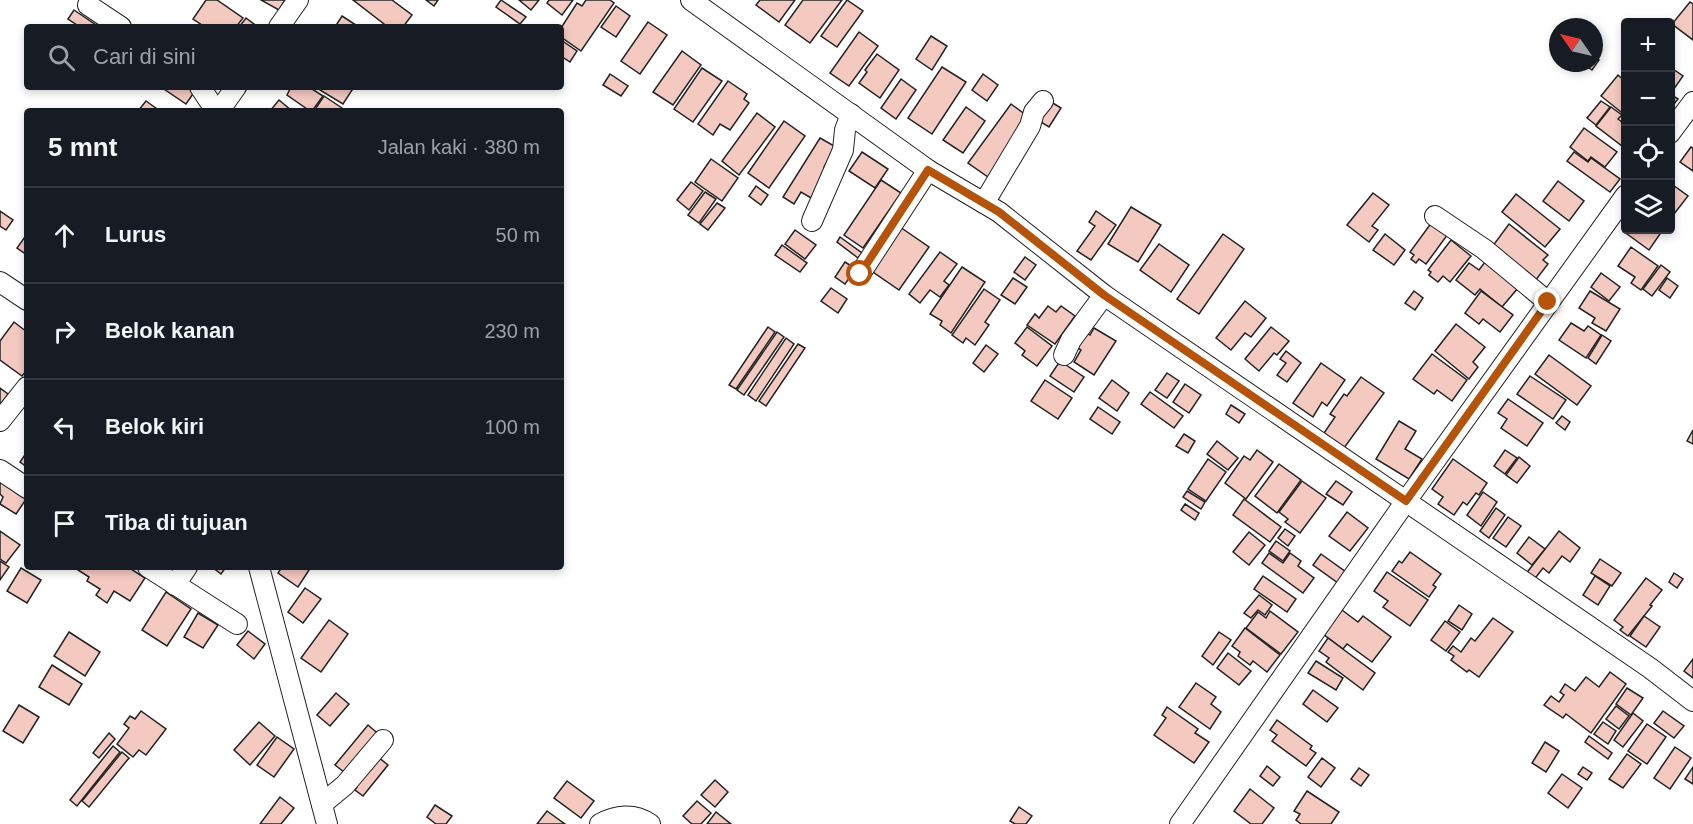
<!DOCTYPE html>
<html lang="id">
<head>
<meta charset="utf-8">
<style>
  body { margin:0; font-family:Arial,sans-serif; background:#20242c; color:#f1f3f6 }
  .controls { position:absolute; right:18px; top:18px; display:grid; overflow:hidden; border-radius:6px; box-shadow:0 3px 9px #0003 }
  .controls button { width:54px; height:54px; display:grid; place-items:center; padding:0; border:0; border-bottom:2px solid #363941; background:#171b24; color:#f1f3f6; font:30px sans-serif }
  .compass { position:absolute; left:1549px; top:18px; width:54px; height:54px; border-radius:50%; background:#171b24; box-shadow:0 3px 9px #0003; rotate:304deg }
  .stop { position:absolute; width:18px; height:18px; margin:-14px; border:4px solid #b45309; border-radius:50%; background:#fff }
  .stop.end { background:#b45309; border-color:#fff; box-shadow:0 2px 6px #0008 }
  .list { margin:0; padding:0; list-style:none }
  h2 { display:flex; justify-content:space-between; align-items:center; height:78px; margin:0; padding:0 24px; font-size:26px }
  h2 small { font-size:20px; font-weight:400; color:#9ea1a6 }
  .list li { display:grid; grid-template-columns:39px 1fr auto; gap:18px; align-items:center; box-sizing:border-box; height:96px; padding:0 24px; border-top:2px solid #363941 }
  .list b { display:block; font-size:22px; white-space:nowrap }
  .list em { font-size:20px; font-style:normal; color:#9ea1a6 }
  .icon { flex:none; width:33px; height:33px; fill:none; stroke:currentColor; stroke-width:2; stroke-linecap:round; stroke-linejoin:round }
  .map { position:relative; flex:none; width:1693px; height:824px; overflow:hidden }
  .search { position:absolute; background:#171b24; box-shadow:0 3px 9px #0003; left:24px; top:24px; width:540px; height:66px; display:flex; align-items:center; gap:15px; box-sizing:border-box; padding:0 21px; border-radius:6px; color:#9ea1a6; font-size:22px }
  .panel { position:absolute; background:#171b24; box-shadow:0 3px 9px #0003; left:24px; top:108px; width:540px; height:462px; border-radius:6px }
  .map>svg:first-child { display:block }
</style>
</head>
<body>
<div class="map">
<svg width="1693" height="824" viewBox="0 0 1693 824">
  <rect width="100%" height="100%" fill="#fff"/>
  <g fill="#f3c9c0" stroke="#222" stroke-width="1.5">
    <path d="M206 0H217L243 18 236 27H205L193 19Z"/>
    <path d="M261 0H285L279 10Z"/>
    <path d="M353 0H392L412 15 403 27H388Z"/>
    <path d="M426 0H438L434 6Z"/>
    <path d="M501 0 526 17 520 24 496 7Z"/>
    <path d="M519 0H539L531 10Z"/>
    <path d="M549 0H573L562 15 547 3Z"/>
    <path d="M586 0H610L614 3 581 51 561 37V28L577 3 582 6Z"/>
    <path d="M760 0H795L779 22 756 5Z"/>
    <path d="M803 0H842L810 43 785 25Z"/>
    <path d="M847 0 863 11 837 47 821 36Z"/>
    <path d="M1690 2 1693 4V40L1672 24Z"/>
    <path d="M616 6 630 16 616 37 601 27Z"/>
    <path d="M74 10 96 25 95 27H80L68 19Z"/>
    <path d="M342 16 359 27H335Z"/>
    <path d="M246 18 258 27H239Z"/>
    <path d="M648 22 667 35 640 74 621 61Z"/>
    <path d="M859 32 878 46 849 86 830 73Z"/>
    <path d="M931 36 947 46 932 70 916 59Z"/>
    <path d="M561 40 577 51 570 62 561 56Z"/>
    <path d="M682 51 701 65 673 105 653 92Z"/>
    <path d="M877 54 899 70 880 98 859 83 867 72 865 70Z"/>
    <path d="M1594 57 1599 60 1592 70 1585 65 1594 63Z"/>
    <path d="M942 67 966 82 932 134 908 118Z"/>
    <path d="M1670 67 1683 76 1671 93H1670Z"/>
    <path d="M702 68 722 81 693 122 674 109Z"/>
    <path d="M610 74 628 86 621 96 603 85Z"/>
    <path d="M983 74 998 85 987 101 972 90Z"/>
    <path d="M1618 75 1626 82V116L1601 96Z"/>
    <path d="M901 79 916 90 896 119 881 108Z"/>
    <path d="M728 81 747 94 744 99 749 103 730 130 720 124 713 135 698 124Z"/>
    <path d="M161 87H195L197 88 186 104Z"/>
    <path d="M291 87H309L323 96 312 111H310L287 95Z"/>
    <path d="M315 87H354L343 104Z"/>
    <path d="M1670 94 1678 99 1670 109Z"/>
    <path d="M324 96 345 110 344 111H320L316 108Z"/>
    <path d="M279 100 292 111H270Z"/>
    <path d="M1048 100 1061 108 1049 127 1036 119Z"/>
    <path d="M146 101 160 111H138Z"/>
    <path d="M1601 101 1610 107 1596 125 1587 118Z"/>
    <path d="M1011 104 1030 118 988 177 968 163Z"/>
    <path d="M966 107 985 121 963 153 943 140Z"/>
    <path d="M1611 107 1622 115 1618 119 1626 125V142L1622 146 1596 126Z"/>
    <path d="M757 113 775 127 739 175 722 161Z"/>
    <path d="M784 121 805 136 769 188 748 173Z"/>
    <path d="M1584 128 1617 152 1605 167 1591 157 1588 161 1570 147Z"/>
    <path d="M820 138 836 147 824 167 828 170 811 198 801 192 794 204 783 197Z"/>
    <path d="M1691 147 1693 148V171L1680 162Z"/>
    <path d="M862 152 888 169 875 188 849 171Z"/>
    <path d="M1574 152 1588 162 1591 158 1620 179 1610 192 1567 161Z"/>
    <path d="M711 159 738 178 722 201 695 182Z"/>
    <path d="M881 180 901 193 863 248 844 235Z"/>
    <path d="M1558 181 1584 201 1569 221 1543 201Z"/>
    <path d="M691 182 703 191 689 210 677 200Z"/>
    <path d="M1673 185 1688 196 1674 214 1670 212V188Z"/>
    <path d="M756 186 768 195 761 205 749 196Z"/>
    <path d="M705 192 716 199 699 223 688 215Z"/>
    <path d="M1373 193 1389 205 1372 226 1378 230 1369 242 1347 225Z"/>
    <path d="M1516 194 1560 229 1545 247 1502 212Z"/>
    <path d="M717 203 725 208 708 230 700 224Z"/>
    <path d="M1131 207 1161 225 1138 262 1108 244Z"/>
    <path d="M0 211 13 220 6 230 0 226Z"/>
    <path d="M1096 211 1116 225 1091 260 1077 251 1095 226 1089 222Z"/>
    <path d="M1432 222 1448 234 1426 264 1419 259 1416 263 1411 259 1414 255 1410 252Z"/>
    <path d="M1509 224 1548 255 1543 260 1548 264 1535 281 1492 247Z"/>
    <path d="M900 227 929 247 899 290 870 270Z"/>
    <path d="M1626 228V230H1654L1660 234 1649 250 1623 231Z"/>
    <path d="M795 230 816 245 805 259 785 244Z"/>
    <path d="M27 234V255L17 248Z"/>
    <path d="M1223 234 1244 249 1199 314 1177 299Z"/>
    <path d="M1385 234 1405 250 1394 265 1373 250Z"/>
    <path d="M840 237 862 253 858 258 837 242Z"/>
    <path d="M1451 240 1471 256 1450 282 1443 276 1438 282 1429 275 1431 272 1428 270Z"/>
    <path d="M1159 244 1189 265 1171 292 1140 270Z"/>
    <path d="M782 245 807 263 800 272 775 255Z"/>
    <path d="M1631 247 1658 266 1641 290 1631 283 1635 277 1618 266Z"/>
    <path d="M940 252 957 264 944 281 949 285 940 297 930 290 920 303 909 294Z"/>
    <path d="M1025 257 1036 265 1025 280 1014 272Z"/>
    <path d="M845 262 856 269 845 284 835 277Z"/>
    <path d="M1485 262 1518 288 1502 307 1480 289 1475 295 1456 280 1469 263 1479 270Z"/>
    <path d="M1661 265 1670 272 1652 296 1643 289Z"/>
    <path d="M962 267 985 282 951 333 940 325 942 321 930 314Z"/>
    <path d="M1601 273 1620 287 1609 301 1591 287Z"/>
    <path d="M1013 278 1027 287 1015 304 1001 295Z"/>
    <path d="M1667 278 1678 286 1670 298 1659 290Z"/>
    <path d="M831 288 847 299 838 313 821 301Z"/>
    <path d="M984 289 1000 300 985 322 989 325 975 345 966 338 963 343 952 335Z"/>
    <path d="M1414 291 1423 298 1415 310 1405 303Z"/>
    <path d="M1481 291 1513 315 1500 332 1483 319 1479 324 1465 313Z"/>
    <path d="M1590 291 1620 309 1606 331 1592 323 1595 318 1579 308Z"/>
    <path d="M1245 301 1266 318 1251 337 1245 333 1231 350 1216 338Z"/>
    <path d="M1048 306 1056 312 1061 306 1075 316 1055 344 1027 325 1035 314 1039 318Z"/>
    <path d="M14 322 27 332V370L22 376 0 360V341Z"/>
    <path d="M1571 323 1584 331 1588 326 1601 335 1586 358 1559 340Z"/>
    <path d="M1456 324 1485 347 1473 362 1478 367 1469 379 1435 351Z"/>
    <path d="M768 327 775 332 736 389 729 385Z"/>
    <path d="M1027 327 1052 346 1037 366 1022 355 1025 351 1015 343Z"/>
    <path d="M1271 327 1289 341 1277 355 1274 353 1259 371 1245 359Z"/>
    <path d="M1094 328 1116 341 1094 375 1074 362 1081 350 1076 347 1085 332 1090 335Z"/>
    <path d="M777 332 784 337 744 395 737 390Z"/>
    <path d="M1602 335 1611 341 1596 364 1588 358Z"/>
    <path d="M786 338 794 344 756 401 748 395Z"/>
    <path d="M798 344 805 348 766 406 759 401Z"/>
    <path d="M986 345 998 354 984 372 973 363Z"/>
    <path d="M1286 351 1301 363 1287 382 1277 375 1286 363 1280 359Z"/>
    <path d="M1432 354 1467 380 1452 401 1437 390 1434 394 1413 379Z"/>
    <path d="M1549 355 1591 386 1577 405 1535 374Z"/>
    <path d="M1060 361 1084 377 1074 392 1050 376Z"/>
    <path d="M1321 363 1345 380 1327 406 1322 402 1313 417 1293 403Z"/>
    <path d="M1167 373 1179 381 1167 398 1155 390Z"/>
    <path d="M1530 376 1566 400 1553 419 1517 394Z"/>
    <path d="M1361 377 1384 393 1344 448 1324 433 1335 417 1330 414 1344 394 1347 396Z"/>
    <path d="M1045 380 1072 398 1058 419 1031 401Z"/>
    <path d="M1112 380 1129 393 1117 411 1099 398Z"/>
    <path d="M1185 384 1201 395 1189 413 1173 402Z"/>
    <path d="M0 388 8 394 0 406Z"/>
    <path d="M1150 392 1183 416 1174 428 1141 404Z"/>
    <path d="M1508 399 1543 423 1527 446 1501 428 1507 419 1498 413Z"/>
    <path d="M1231 405 1245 414 1239 423 1226 414Z"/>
    <path d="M1098 407 1120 422 1112 434 1090 419Z"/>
    <path d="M1562 416 1570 422 1565 430 1556 423Z"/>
    <path d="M1399 421 1416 431 1405 449 1422 459 1409 479 1376 459Z"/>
    <path d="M1693 430V444L1687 441Z"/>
    <path d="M1184 434 1195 441 1188 453 1176 446Z"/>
    <path d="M1217 441 1238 458 1228 470 1207 454Z"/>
    <path d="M1257 450 1273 462 1246 499 1225 483 1244 456 1250 460Z"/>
    <path d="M1505 450 1517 458 1505 474 1494 466Z"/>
    <path d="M27 452V467L20 462Z"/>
    <path d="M1519 457 1530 466 1517 483 1506 475Z"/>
    <path d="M1208 459 1226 472 1206 501 1188 489Z"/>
    <path d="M1453 459 1487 483 1479 495 1476 493 1467 505 1463 502 1454 515 1438 504 1443 497 1432 489Z"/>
    <path d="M1279 464 1301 480 1277 513 1255 496Z"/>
    <path d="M0 475 27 498 16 514 0 504 3 497 0 494Z"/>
    <path d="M1302 481 1326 498 1300 533 1285 522 1288 519 1279 512Z"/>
    <path d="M1336 481 1352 492 1343 505 1326 494Z"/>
    <path d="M1187 491 1205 502 1201 509 1183 497Z"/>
    <path d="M1483 492 1497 502 1481 526 1467 515Z"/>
    <path d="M1244 499 1281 527 1270 542 1233 515Z"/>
    <path d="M1185 504 1199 513 1195 520 1181 510Z"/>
    <path d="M1496 508 1505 515 1489 538 1480 531Z"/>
    <path d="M1347 512 1368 528 1350 551 1329 536Z"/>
    <path d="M1508 517 1521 526 1506 547 1493 538Z"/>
    <path d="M1285 529 1295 536 1288 546 1278 538Z"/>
    <path d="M0 531 20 545 6 563 0 559Z"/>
    <path d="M1559 531 1580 548 1570 562 1562 556 1549 573 1543 568 1533 581 1525 575Z"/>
    <path d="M1249 532 1265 545 1249 565 1233 552Z"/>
    <path d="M1529 537 1545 549 1532 565 1517 553Z"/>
    <path d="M1276 541 1290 551 1283 561 1269 551Z"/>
    <path d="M1410 552 1441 574 1433 585 1436 587 1429 597 1392 571 1399 561 1402 563Z"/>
    <path d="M1269 553 1283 563 1290 553 1301 561 1298 566 1314 578 1303 593 1262 563Z"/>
    <path d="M1321 554 1346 572 1338 583 1313 565Z"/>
    <path d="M1600 559 1621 573 1612 586 1591 573Z"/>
    <path d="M0 561 9 567 0 580Z"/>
    <path d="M76 567H128L145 578 130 601 114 591 107 603 96 595 100 589 87 581 89 577 75 568Z"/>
    <path d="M212 567H226L221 574Z"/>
    <path d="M282 567H311L298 587 278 573Z"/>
    <path d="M21 568 41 580 27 603 7 591Z"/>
    <path d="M1387 572 1428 600 1410 626 1383 607 1388 601 1374 591Z"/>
    <path d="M1674 573 1683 579 1677 588 1669 582Z"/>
    <path d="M1263 576 1296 599 1287 612 1254 589Z"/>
    <path d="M1595 576 1610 586 1598 605 1583 595Z"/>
    <path d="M1646 578 1662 590 1650 605 1652 606 1628 636 1620 630 1623 627 1614 620Z"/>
    <path d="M305 588 321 599 303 623 288 612Z"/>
    <path d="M166 592 191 609 167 646 142 630Z"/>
    <path d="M1259 595 1272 605 1265 615 1258 610 1251 618 1244 613Z"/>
    <path d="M1459 605 1472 614 1462 630 1448 621Z"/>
    <path d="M1342 610 1358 622 1363 616 1391 637 1372 662 1347 644 1343 649 1323 634Z"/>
    <path d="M1270 611 1298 632 1281 654 1246 628 1258 612 1266 618Z"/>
    <path d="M198 613 218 625 203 648 184 637Z"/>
    <path d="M1644 616 1660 627 1646 647 1630 636Z"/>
    <path d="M1493 618 1513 632 1479 677 1469 670 1467 672 1451 660 1454 656 1448 652 1453 646 1461 652 1471 638 1475 641Z"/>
    <path d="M329 620 348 634 321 672 301 658Z"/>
    <path d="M1445 621 1460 632 1446 651 1431 640Z"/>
    <path d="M1245 628 1280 655 1267 672 1253 661 1250 665 1238 656 1240 652 1232 646Z"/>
    <path d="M248 631 265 644 254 659 237 645Z"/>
    <path d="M69 632 100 652 85 676 54 656Z"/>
    <path d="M1219 632 1231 640 1213 665 1202 656Z"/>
    <path d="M1328 638 1375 673 1363 690 1326 662 1329 658 1319 651Z"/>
    <path d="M1228 653 1251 671 1239 685 1217 668Z"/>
    <path d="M1693 659V678L1684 671Z"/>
    <path d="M1316 661 1343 678 1336 690 1308 673Z"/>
    <path d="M52 665 82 684 69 705 39 687Z"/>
    <path d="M1610 672 1626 684 1591 733 1566 714 1563 718 1544 705 1551 696 1559 702 1564 695 1560 692 1565 684 1575 691 1586 677 1599 687Z"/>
    <path d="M1196 683 1216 697 1211 704 1221 712 1210 729 1179 707Z"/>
    <path d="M1627 688 1643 698 1631 715 1616 704Z"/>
    <path d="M1313 690 1338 708 1327 722 1303 704Z"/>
    <path d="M336 693 349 704 330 726 317 715Z"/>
    <path d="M19 705 39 717 23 743 3 731Z"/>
    <path d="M1616 706 1629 716 1619 729 1606 719Z"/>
    <path d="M1167 707 1198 729 1195 733 1209 742 1194 763 1154 735 1166 718 1162 715Z"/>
    <path d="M141 711 166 729 146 755 139 750 133 757 117 744 129 728 124 724 130 716 135 719Z"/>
    <path d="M1663 711 1684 726 1674 738 1654 723Z"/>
    <path d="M1633 713 1643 721 1623 747 1614 740Z"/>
    <path d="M1277 720 1312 746 1310 749 1316 753 1306 766 1272 741 1277 735 1270 730Z"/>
    <path d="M259 722 275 736 250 765 234 750Z"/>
    <path d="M1603 722 1616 731 1608 744 1594 734Z"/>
    <path d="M1647 724 1666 737 1647 764 1628 751Z"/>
    <path d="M368 725 382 737 349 776 335 765Z"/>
    <path d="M109 733 115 739 99 758 93 753Z"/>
    <path d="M1589 736 1612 753 1608 759 1585 742Z"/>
    <path d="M277 737 294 749 274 777 257 765Z"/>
    <path d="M1545 742 1559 751 1546 772 1532 763Z"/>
    <path d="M113 746 120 752 77 806 70 800Z"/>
    <path d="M1675 747 1691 758 1670 789 1654 778Z"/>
    <path d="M122 752 129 758 89 807 82 801Z"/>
    <path d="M373 753 388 765 363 796 355 790 357 787 351 783Z"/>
    <path d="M1627 754 1641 764 1623 788 1609 779Z"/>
    <path d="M1322 758 1335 768 1321 787 1308 777Z"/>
    <path d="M1267 766 1280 777 1273 786 1260 776Z"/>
    <path d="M1583 767 1592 773 1587 780 1578 774Z"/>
    <path d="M1693 767V784L1685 779Z"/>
    <path d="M1359 768 1369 775 1361 786 1351 779Z"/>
    <path d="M1562 774 1582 788 1568 808 1548 793Z"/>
    <path d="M715 780 728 792 715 807 701 795Z"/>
    <path d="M567 781 594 801 581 818 554 798Z"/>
    <path d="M1250 789 1274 808 1262 824H1251L1234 811Z"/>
    <path d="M1307 791 1339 812 1331 824H1301L1296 820 1300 814 1294 811Z"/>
    <path d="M280 797 294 808 281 824H260Z"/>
    <path d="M697 801 711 813 701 824H692L683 816Z"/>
    <path d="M435 805 452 816 446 824H436L427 817Z"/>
    <path d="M1019 807 1032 816 1026 824H1015L1010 821Z"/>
    <path d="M547 811 565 824H537Z"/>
    <path d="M716 812 731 824H707Z"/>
  </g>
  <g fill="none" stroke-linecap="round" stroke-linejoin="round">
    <g stroke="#222" stroke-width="22">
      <g id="minor">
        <path d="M691 0 928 170 999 212 1104 295 1650 668 1693 701"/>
        <path d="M88 5 121 27"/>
        <path d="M279 27 298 0"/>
        <path d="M200 87 212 105 213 111"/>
        <path d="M219 111 236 87"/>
        <path d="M1670 133 1693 102"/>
        <path d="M984 203 1030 126 1034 112 1043 101"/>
        <path d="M1435 216 1484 249 1548 302"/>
        <path d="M812 221 843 150 845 130 851 114"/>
        <path d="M860 274 928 170"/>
        <path d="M0 282 27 300"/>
        <path d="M1064 355 1071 340 1104 295"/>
        <path d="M0 421 27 387"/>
        <path d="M0 470 27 488"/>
        <path d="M148 567 237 624"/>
        <path d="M259 567 327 824"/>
        <path d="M175 585 187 567"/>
        <path d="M322 804 345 785 383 740"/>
        <path d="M600 824C616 815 634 813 650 824"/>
        <path d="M1180 824 1406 501 1626 195"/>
      </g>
    </g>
    <use href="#minor" stroke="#fff" stroke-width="20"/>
  </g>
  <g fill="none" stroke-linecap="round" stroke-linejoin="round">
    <path stroke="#b45309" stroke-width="8" d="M860 274 928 170 999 212 1104 295 1406 501 1548 302"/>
  </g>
</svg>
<div class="controls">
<button>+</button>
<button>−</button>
<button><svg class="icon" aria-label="locate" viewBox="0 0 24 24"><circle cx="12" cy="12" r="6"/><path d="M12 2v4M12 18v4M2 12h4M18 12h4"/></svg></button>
<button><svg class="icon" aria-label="layers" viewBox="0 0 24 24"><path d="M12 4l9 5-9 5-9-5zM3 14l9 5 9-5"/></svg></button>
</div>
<svg class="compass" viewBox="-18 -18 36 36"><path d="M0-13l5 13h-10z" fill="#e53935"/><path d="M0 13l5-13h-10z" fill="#9ea1a6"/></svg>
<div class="stop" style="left:860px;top:274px"></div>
<div class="stop end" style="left:1548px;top:302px"></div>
<div class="search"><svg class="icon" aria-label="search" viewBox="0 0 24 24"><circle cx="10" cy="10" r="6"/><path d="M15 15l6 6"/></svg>Cari di sini</div>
<section class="panel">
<h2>5 mnt<small>Jalan kaki · 380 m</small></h2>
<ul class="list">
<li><svg class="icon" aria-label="ahead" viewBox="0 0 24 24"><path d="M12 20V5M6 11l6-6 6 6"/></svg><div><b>Lurus</b></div><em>50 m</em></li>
<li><svg class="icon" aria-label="right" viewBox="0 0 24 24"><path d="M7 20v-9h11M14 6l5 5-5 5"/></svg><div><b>Belok kanan</b></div><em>230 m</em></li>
<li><svg class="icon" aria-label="left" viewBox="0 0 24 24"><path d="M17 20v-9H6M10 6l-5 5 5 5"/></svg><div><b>Belok kiri</b></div><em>100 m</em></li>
<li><svg class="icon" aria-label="arrive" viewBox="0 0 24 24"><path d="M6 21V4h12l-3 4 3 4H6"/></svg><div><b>Tiba di tujuan</b></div></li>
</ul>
</section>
</div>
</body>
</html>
